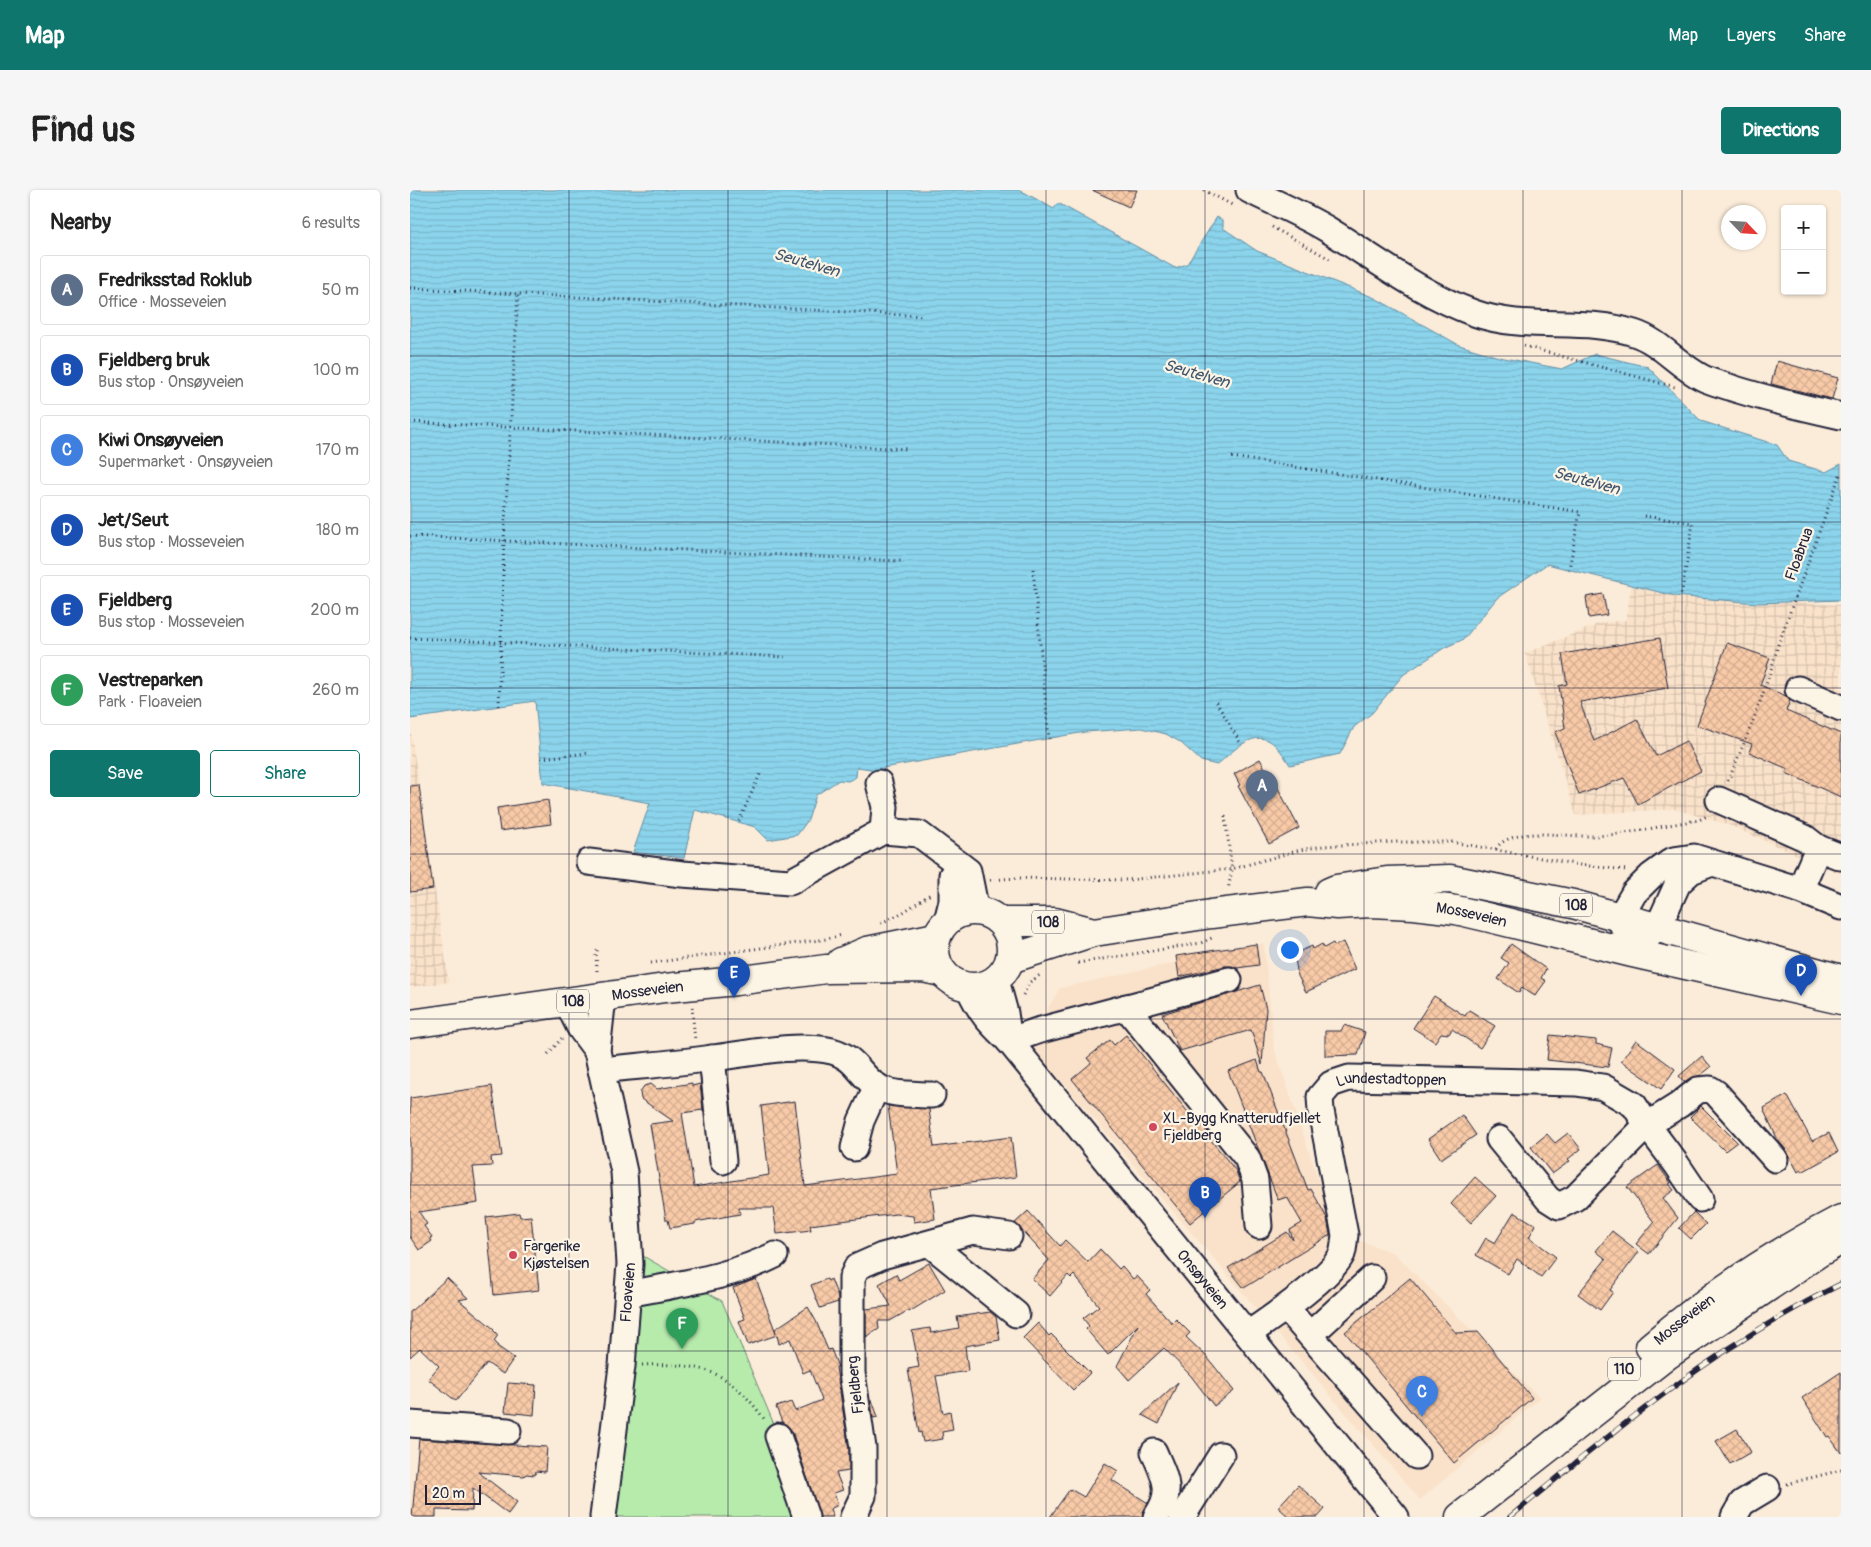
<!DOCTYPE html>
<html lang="en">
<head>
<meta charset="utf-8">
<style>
  body { margin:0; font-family:Pangolin,sans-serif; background:#f6f6f6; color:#222 }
  .controls { position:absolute; right:15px; top:15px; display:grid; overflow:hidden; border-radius:5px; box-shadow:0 1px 4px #0004 }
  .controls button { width:45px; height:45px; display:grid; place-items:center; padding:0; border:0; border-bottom:1px solid #e0e0e0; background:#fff; color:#222; font:25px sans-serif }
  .compass { position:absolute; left:1311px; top:15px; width:45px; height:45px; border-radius:50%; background:#fff; box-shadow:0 1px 4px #0004; rotate:115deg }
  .scale { position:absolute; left:15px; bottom:12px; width:56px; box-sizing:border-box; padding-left:5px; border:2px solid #22223b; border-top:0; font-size:14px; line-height:18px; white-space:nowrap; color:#22223b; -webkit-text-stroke:4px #fcf5e5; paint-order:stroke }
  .you { position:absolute; left:879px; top:759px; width:18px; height:18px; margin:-12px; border:4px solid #fff; border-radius:50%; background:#1a73e8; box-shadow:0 0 0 8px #1a73e833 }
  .badge { display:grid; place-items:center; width:32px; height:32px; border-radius:50%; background:#0f766e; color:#fff; font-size:16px; font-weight:700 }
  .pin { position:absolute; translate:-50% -41px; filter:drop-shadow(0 1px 2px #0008) }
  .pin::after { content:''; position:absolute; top:26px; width:18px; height:15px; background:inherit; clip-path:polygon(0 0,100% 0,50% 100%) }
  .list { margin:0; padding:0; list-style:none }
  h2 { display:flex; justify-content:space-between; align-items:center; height:65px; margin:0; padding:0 20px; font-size:21px }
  h2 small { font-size:16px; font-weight:400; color:#767676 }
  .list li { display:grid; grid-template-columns:32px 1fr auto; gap:15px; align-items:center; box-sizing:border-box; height:70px; margin:0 10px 10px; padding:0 10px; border:1px solid #e0e0e0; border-radius:5px }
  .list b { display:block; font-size:19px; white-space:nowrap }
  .list p { margin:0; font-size:16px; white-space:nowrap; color:#767676 }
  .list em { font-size:16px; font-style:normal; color:#767676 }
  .actions { display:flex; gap:10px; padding:15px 20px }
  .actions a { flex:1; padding:11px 0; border:1px solid #0f766e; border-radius:5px; text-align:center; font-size:18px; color:#0f766e }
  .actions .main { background:#0f766e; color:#fff }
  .map { position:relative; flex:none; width:1431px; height:1327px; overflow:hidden; border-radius:5px }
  header { display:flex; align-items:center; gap:30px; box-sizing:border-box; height:70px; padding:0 25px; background:#0f766e; color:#fff }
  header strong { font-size:24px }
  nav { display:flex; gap:28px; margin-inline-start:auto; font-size:18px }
  .intro { display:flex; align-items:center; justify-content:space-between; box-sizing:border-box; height:120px; padding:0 30px }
  h1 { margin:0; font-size:35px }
  .button { padding:12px 22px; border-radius:5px; background:#0f766e; color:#fff; font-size:18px; font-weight:700 }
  main { display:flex; gap:30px; padding:0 30px }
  aside { flex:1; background:#fff; border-radius:5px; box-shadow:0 1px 4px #0004 }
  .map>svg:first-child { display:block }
</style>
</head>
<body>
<header>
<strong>Map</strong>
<nav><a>Map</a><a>Layers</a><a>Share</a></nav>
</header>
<div class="intro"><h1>Find us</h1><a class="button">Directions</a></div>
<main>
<aside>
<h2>Nearby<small>6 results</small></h2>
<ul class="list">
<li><span class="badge" style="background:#5c6f8a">A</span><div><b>Fredriksstad Roklub</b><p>Office · Mosseveien</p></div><em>50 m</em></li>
<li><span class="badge" style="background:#1a4fb4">B</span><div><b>Fjeldberg bruk</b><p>Bus stop · Onsøyveien</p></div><em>100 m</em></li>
<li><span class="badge" style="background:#3f7fe0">C</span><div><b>Kiwi Onsøyveien</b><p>Supermarket · Onsøyveien</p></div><em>170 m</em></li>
<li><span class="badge" style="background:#1a4fb4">D</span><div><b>Jet/Seut</b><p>Bus stop · Mosseveien</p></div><em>180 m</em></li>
<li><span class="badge" style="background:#1a4fb4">E</span><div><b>Fjeldberg</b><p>Bus stop · Mosseveien</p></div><em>200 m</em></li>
<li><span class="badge" style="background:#2e9e5b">F</span><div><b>Vestreparken</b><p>Park · Floaveien</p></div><em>260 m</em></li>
</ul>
<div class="actions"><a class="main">Save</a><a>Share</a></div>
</aside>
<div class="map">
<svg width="1431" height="1327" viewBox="0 0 1431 1327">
  <defs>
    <pattern id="industrial-grid" width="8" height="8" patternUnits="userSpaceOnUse" patternTransform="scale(1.25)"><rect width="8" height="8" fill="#fae2ca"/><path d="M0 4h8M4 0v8" fill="none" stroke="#d6c2ae"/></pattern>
    <pattern id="water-rules" width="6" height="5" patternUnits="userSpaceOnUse" patternTransform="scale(1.25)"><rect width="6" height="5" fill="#8bd4ec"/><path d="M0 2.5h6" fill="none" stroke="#78b6cb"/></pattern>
    <pattern id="building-cross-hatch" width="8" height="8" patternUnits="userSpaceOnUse" patternTransform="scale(1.25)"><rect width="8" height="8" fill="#f8caa7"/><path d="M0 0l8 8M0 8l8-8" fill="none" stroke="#d4ad91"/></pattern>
  </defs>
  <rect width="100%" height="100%" fill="#fbecd9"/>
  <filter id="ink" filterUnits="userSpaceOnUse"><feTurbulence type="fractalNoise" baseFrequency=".02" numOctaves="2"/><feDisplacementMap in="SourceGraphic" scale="10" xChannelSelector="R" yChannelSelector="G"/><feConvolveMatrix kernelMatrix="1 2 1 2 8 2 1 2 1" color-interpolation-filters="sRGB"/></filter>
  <g filter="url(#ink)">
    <path fill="#fae2ca" d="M854 753 864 857 926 1042 984 1063 1130 1208 1010 1310 618 852 650 798Z"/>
    <g fill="url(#industrial-grid)">
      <path d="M1221 396 1265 406 1431 415V684L1319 635 1264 619 1166 625 1115 463 1191 433 1216 430Z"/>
      <path d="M0 537 39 792 0 797Z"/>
    </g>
    <path fill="#b6ebac" stroke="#6c8674" d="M233 1066 312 1111 403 1327H193L220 1074Z"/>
    <path fill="url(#water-rules)" stroke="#618da5" d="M0 0H610L644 19 648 13 765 78 777 74 807 27 813 31V38L847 61 965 108 1049 155 1089 167 1152 179 1185 164 1238 177 1291 231 1367 255 1378 271 1416 282 1431 274V410L1347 413 1265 406 1137 374 1087 408 1054 449 1034 458 993 485 962 523 944 537 930 564 880 575C876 569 872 562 866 556 846 535 822 562 807 575L791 571 770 552 756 544 731 538 675 542 473 578 474 590 463 592 461 579 447 577 446 587 438 591 429 590 406 605 398 630 387 645 358 650 345 637 285 620 274 668 223 662 240 613 133 593 125 511 0 529Z"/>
    <g fill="url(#building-cross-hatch)" stroke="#22223b">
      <path d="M682 0H727L719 17Z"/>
      <path d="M1367 171 1428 188 1422 209 1361 194Z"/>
      <path d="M1193 404 1197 425 1179 428 1176 407Z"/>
      <path d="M1250 448 1258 498 1170 512 1184 551 1227 529 1246 566 1276 551 1291 581 1228 614 1214 588 1169 605 1145 542 1155 538 1149 496 1157 494 1152 464Z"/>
      <path d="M1317 453 1360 468 1350 495 1376 506 1380 510 1376 521 1431 544V607L1376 583 1378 579 1339 562 1342 554 1287 535Z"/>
      <path d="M850 569 856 580 858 579 889 638 859 654 828 596 830 595 824 584Z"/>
      <path d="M9 595 23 699 0 702V596Z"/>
      <path d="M138 610 141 634 90 641 87 618Z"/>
      <path d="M933 752 945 779 896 802 888 786 884 764 902 756 903 759 912 754 914 758 923 753 925 756Z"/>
      <path d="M846 754 849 775 827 778 822 776H815L769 787 766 766Z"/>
      <path d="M1101 754 1136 779 1131 788 1136 791 1125 806 1112 798 1109 803 1088 789 1099 773 1091 768Z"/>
      <path d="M850 795 856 819 852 875 841 840 770 861 752 824Z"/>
      <path d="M1024 806 1055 826 1059 820 1085 836 1070 858 1042 839 1039 844 1031 843 1025 852 1003 838Z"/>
      <path d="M934 835 955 842 948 865 915 866V841H931Z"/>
      <path d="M716 845 781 926 784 924 798 942 796 944 826 981 830 992 780 1033 662 889 681 873 677 868 700 850 704 855Z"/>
      <path d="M1140 845 1186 850V854L1202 858 1198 877 1137 870Z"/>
      <path d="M1226 850 1265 879 1251 899 1211 871Z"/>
      <path d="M1292 866 1301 877 1291 885 1280 888 1274 892 1269 886Z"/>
      <path d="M847 870 851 882H853L898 1000 901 999 917 1028 920 1045 834 1098 818 1078 877 1042 883 1050 880 1040 892 1033 877 1007 868 1010 818 881Z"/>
      <path d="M282 893V896L290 894 293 920 272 923 284 997 359 985 351 916 385 911 395 996 487 984 478 916 519 919 524 957 601 947 606 987 521 998 525 1029 504 1032 503 1026 486 1024 400 1035 401 1040 367 1044 363 1018H329L330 1024 285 1032V1034L260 1038 258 1030H256L240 934 263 931 231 909 230 902 234 896 241 894 247 899Z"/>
      <path d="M82 896 92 966 81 967 82 976 63 977 68 1013 9 1022 17 1034 14 1036 22 1047 20 1048 22 1051 9 1060 0 1047V908Z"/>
      <path d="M1377 905 1402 951 1419 943 1428 962 1392 982 1391 980 1388 982 1376 960 1368 950 1354 921H1355L1354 918Z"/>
      <path d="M1291 916 1327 952 1315 961 1280 927Z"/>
      <path d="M1052 925 1066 945 1031 969 1018 949Z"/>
      <path d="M1158 943 1171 959 1158 969 1160 971 1142 984 1121 957 1137 944 1145 953Z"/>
      <path d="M1248 975 1261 993 1259 994 1264 1000 1253 1008 1268 1028 1239 1064 1226 1054 1244 1032 1217 997Z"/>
      <path d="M1065 987 1086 1006 1061 1033 1041 1014Z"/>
      <path d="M618 1021 650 1056 655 1050 678 1072 690 1059 709 1079 712 1076 723 1089 727 1086 740 1100 736 1104 762 1133 766 1129 780 1143 776 1147 797 1167 824 1201 804 1216 781 1186 754 1158 719 1190 707 1176 728 1135 698 1165 676 1139 679 1136 673 1128 689 1116 664 1085 661 1088 658 1085 640 1106 622 1089 639 1070 605 1033Z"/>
      <path d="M1104 1022 1126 1035 1119 1047 1146 1067 1131 1087 1107 1069 1098 1084 1066 1065 1076 1048 1085 1053Z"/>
      <path d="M1284 1022 1296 1034 1281 1049 1269 1038Z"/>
      <path d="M109 1023 110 1027 121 1026 129 1100 84 1105 76 1027Z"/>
      <path d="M1202 1041 1229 1062 1200 1100 1203 1102 1190 1120 1168 1104 1196 1069 1186 1061Z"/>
      <path d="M519 1073 535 1100 499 1122V1120L480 1131H468L469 1139 456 1147V1119L481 1116 469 1094 486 1084 489 1090Z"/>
      <path d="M37 1088 58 1108 49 1110 84 1139 83 1140 88 1145 84 1151 88 1155 87 1156 104 1168 93 1184 77 1173 46 1211 18 1189 29 1176 10 1158 0 1167V1122Z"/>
      <path d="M1000 1088 1046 1143 1068 1142 1122 1208 1044 1273 935 1142Z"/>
      <path d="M346 1089 366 1143 365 1139 398 1117 406 1131 418 1160 421 1159 428 1177H426L439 1259V1281L426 1283 433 1300 424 1303 428 1315 420 1319 423 1327H410L382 1241 378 1236 372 1232 366 1217 381 1212 385 1221 412 1210 400 1180 393 1183 380 1149 369 1154 367 1145 338 1155 329 1131 335 1129 323 1098Z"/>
      <path d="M417 1089 418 1091 421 1089 428 1107V1112L410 1118 401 1095Z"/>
      <path d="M580 1122 586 1127 590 1150 555 1156 558 1181 526 1186 533 1223 540 1221 543 1240 532 1242 533 1249 513 1252 511 1242 509 1243 498 1179 509 1177 502 1141 520 1138 521 1143 549 1138 547 1127Z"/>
      <path d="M628 1133 639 1146 641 1144 680 1183 663 1200 613 1148Z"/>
      <path d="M1431 1182V1263L1419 1246 1417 1247 1392 1208Z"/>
      <path d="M768 1192 749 1234 732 1225Z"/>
      <path d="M98 1193 126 1195 124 1225 95 1222Z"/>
      <path d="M461 1210H462L468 1227 463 1228Z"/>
      <path d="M1327 1239 1341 1262 1320 1274 1306 1251Z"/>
      <path d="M9 1249 137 1257 135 1282 126 1281 125 1285 116 1284 114 1286 68 1282 107 1312 98 1324 63 1298 62 1321 26 1320V1327H2Z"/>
      <path d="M695 1273 708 1281 702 1290 738 1313 732 1327H640L660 1299 674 1307Z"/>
      <path d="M888 1295 915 1319 908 1327H879L868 1317Z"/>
    </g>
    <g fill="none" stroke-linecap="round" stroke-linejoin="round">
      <g stroke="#22223b" stroke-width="29">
        <g id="minor">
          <path d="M839 0C865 13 892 24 917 39 964 68 1011 104 1064 123 1117 142 1172 126 1224 143 1250 151 1268 176 1293 188 1303 193 1315 195 1325 199 1360 210 1395 218 1431 226"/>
          <path d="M1388 499 1431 518"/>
          <path d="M469 593 475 617 473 641"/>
          <path d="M1309 610 1395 648 1408 658 1390 700"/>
          <path d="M1408 658 1431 667"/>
          <path d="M179 672 272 684 380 692 473 641 509 644 558 681 566 721"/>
          <path d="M1302 673 1281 681 1268 693 1248 737 1222 763 1210 727 1224 703 1241 686 1263 670 1284 667 1390 700 1431 717"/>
          <path d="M537 731 542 711V685L550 675"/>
          <path d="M586 790 595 823 599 851"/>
          <path id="s1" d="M559 798C570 823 580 833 599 851L986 1327"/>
          <path d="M157 812 170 838 187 861"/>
          <path d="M716 817 837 968 845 990 849 1036"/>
          <path d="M599 851 627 841 819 790"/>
          <path d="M302 868 313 971"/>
          <path d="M191 880C229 876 267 873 304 868 341 863 386 853 422 861 445 867 449 884 466 896 481 906 504 904 522 905"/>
          <path d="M444 958 451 931 467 896"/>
          <path d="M1290 1009 1267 975 1237 935 1269 915 1288 900 1300 899 1306 903 1365 969"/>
          <path d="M520 1054 606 1124"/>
          <path d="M218 1104C267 1094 320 1088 365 1065"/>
          <path d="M876 1118 1006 1266"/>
          <path id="s2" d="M838 1144C861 1128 921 1088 932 1064 934 1058 934 1051 935 1045L911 921 910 907 921 894 939 888 1166 893 1193 897 1224 915 1237 935 1165 1008 1149 1016 1138 1009 1089 949"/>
          <path d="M900 1145 962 1088"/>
          <path d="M0 1234 98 1241"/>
          <path d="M368 1246 396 1327"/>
          <path d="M744 1262C755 1288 764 1301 746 1327"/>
          <path id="s3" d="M193 1327 212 1176 220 1074 214 982 187 861 193 807"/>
          <path d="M443 1327 453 1306V1258L442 1183V1088L447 1077 472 1066 563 1041 599 1046"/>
          <path d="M772 1327 811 1265"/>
          <path d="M1324 1327 1332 1313 1357 1298"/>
        </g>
      </g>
      <g stroke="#22223b" stroke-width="31">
        <g id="major">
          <path d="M919 702 926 699 977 691 1040 689 1163 714 1431 789"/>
          <circle cx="563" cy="759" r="38"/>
          <path d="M591 732H645L684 742"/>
          <path id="s4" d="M600 769 684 742 801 724 898 712 927 715 961 713 1004 715 1046 720 1076 727 1222 763 1431 810"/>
          <path d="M431 772 457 761 526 747"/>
          <path id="s5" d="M0 834 255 798 326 791 416 779 513 778 532 782"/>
        </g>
      </g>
      <g stroke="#22223b" stroke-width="31">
        <g id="highway">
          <path id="s6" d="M1240 1157C1298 1107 1363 1064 1431 1029"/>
          <path d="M1050 1327 1256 1166 1410 1062 1431 1050"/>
        </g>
      </g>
      <g stroke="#22223b" stroke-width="3" stroke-dasharray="1 4" stroke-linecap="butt">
        <path d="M794 0 824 16"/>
        <path d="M862 37 920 69"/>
        <path d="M0 98 513 126"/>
        <path d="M1114 156 1265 197"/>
        <path d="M0 232 498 259"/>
        <path d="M822 267 1170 322 1159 379"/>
        <path d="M1234 326 1283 333 1271 407"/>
        <path d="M0 346 491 371"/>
        <path d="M623 379 639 549"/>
        <path d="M0 448 375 467"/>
        <path d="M806 512 831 554"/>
        <path d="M89 516 94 351 108 104"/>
        <path d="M131 568 178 563"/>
        <path d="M1318 591C1337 547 1356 501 1368 455L1431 282"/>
        <path d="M815 626 822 679 818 700"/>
        <path d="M329 631 351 582"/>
        <path d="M1086 659C1091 650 1103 647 1113 645 1134 642 1156 646 1178 646 1215 646 1252 635 1289 630L1297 626"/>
        <path d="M580 690 606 688 717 690 822 679 890 660 913 656 987 652H1042L1170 675 1217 680"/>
        <path d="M471 733 492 723 522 703"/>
        <path d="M241 773 417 749 432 745"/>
        <path d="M668 773 791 753 804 747"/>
        <path d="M187 781 186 765 188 758"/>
        <path d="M613 805 620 792 630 785"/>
        <path d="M282 817 285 851"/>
        <path d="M138 864 152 848"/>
        <path d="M232 1175C292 1173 318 1179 355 1230"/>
        <path d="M1377 1294 1431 1280"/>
      </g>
      <use href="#minor" stroke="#fcf5e5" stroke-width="25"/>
      <use href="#major" stroke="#fcf5e5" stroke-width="28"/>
      <use href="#highway" stroke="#fcf5e5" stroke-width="28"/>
      <g stroke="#22223b" stroke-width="5.5">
        <path id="rail" d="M1100 1327C1204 1240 1309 1154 1431 1094"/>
      </g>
      <use href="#rail" stroke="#fcf5e5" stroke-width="4" stroke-dasharray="11" stroke-linecap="butt"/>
    </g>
  </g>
  <path fill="none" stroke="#22223b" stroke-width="1" stroke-opacity="0.55" d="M159 0V1327M318 0V1327M477 0V1327M636 0V1327M795 0V1327M954 0V1327M1113 0V1327M1272 0V1327M0 166H1431M0 332H1431M0 498H1431M0 664H1431M0 829H1431M0 995H1431M0 1161H1431"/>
  <g fill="#d1495b" stroke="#fcf5e5" stroke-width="2">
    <circle cx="743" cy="937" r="5"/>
    <circle cx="103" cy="1065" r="5"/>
  </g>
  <g text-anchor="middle" stroke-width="4.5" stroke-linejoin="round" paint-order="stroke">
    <g fill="#fcf5e5" stroke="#63616e" stroke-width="1">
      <rect x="1150" y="703.5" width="32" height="23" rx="4"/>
      <rect x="622" y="720.5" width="32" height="23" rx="4"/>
      <rect x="147" y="799.5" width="32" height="23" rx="4"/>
      <rect x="1198" y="1167.5" width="32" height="23" rx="4"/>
    </g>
    <g font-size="14" font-weight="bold" fill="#22223b">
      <text x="1166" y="720">108</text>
      <text x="638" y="737">108</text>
      <text x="163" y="816">108</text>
      <text x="1214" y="1184">110</text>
    </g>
    <g font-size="15" fill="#22223b" stroke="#fcf5e5">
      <text transform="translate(1389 364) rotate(-70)" y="5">Floabrua</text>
      <text dy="5" stroke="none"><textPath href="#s4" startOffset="469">Mosseveien</textPath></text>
      <text dy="5" stroke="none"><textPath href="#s5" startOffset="240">Mosseveien</textPath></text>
      <text dy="5" stroke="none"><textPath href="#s2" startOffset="362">Lundestadtoppen</textPath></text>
      <text dy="5" stroke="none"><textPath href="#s1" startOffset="374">Onsøyveien</textPath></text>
      <text dy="5" stroke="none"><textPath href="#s3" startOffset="226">Floaveien</textPath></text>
      <text dy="5" stroke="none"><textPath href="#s6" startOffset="44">Mosseveien</textPath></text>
      <text transform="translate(445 1195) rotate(-96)" y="5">Fjeldberg</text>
    </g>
    <g font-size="15" fill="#22223b" stroke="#fcf5e5" text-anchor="start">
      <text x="753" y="933">XL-Bygg Knatterudfjellet<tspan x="753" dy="17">Fjeldberg</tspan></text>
      <text x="113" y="1061">Fargerike<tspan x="113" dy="17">Kjøstelsen</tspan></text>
    </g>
    <g font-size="16" font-style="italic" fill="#425770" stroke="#fcf5e5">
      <text transform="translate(397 72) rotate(16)" y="6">Seutelven</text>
      <text transform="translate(787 183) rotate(16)" y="6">Seutelven</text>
      <text transform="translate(1177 290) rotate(15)" y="6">Seutelven</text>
    </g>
  </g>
</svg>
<div class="controls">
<button>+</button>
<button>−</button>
</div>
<svg class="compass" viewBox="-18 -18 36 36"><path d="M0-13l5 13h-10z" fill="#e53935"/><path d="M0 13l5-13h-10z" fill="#767676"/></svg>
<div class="scale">20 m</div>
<div class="you"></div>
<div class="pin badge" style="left:852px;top:621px;background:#5c6f8a">A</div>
<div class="pin badge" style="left:795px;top:1028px;background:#1a4fb4">B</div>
<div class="pin badge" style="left:1012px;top:1227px;background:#3f7fe0">C</div>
<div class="pin badge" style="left:1391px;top:806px;background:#1a4fb4">D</div>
<div class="pin badge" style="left:324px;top:808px;background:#1a4fb4">E</div>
<div class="pin badge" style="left:272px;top:1159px;background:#2e9e5b">F</div>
</div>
</main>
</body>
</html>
